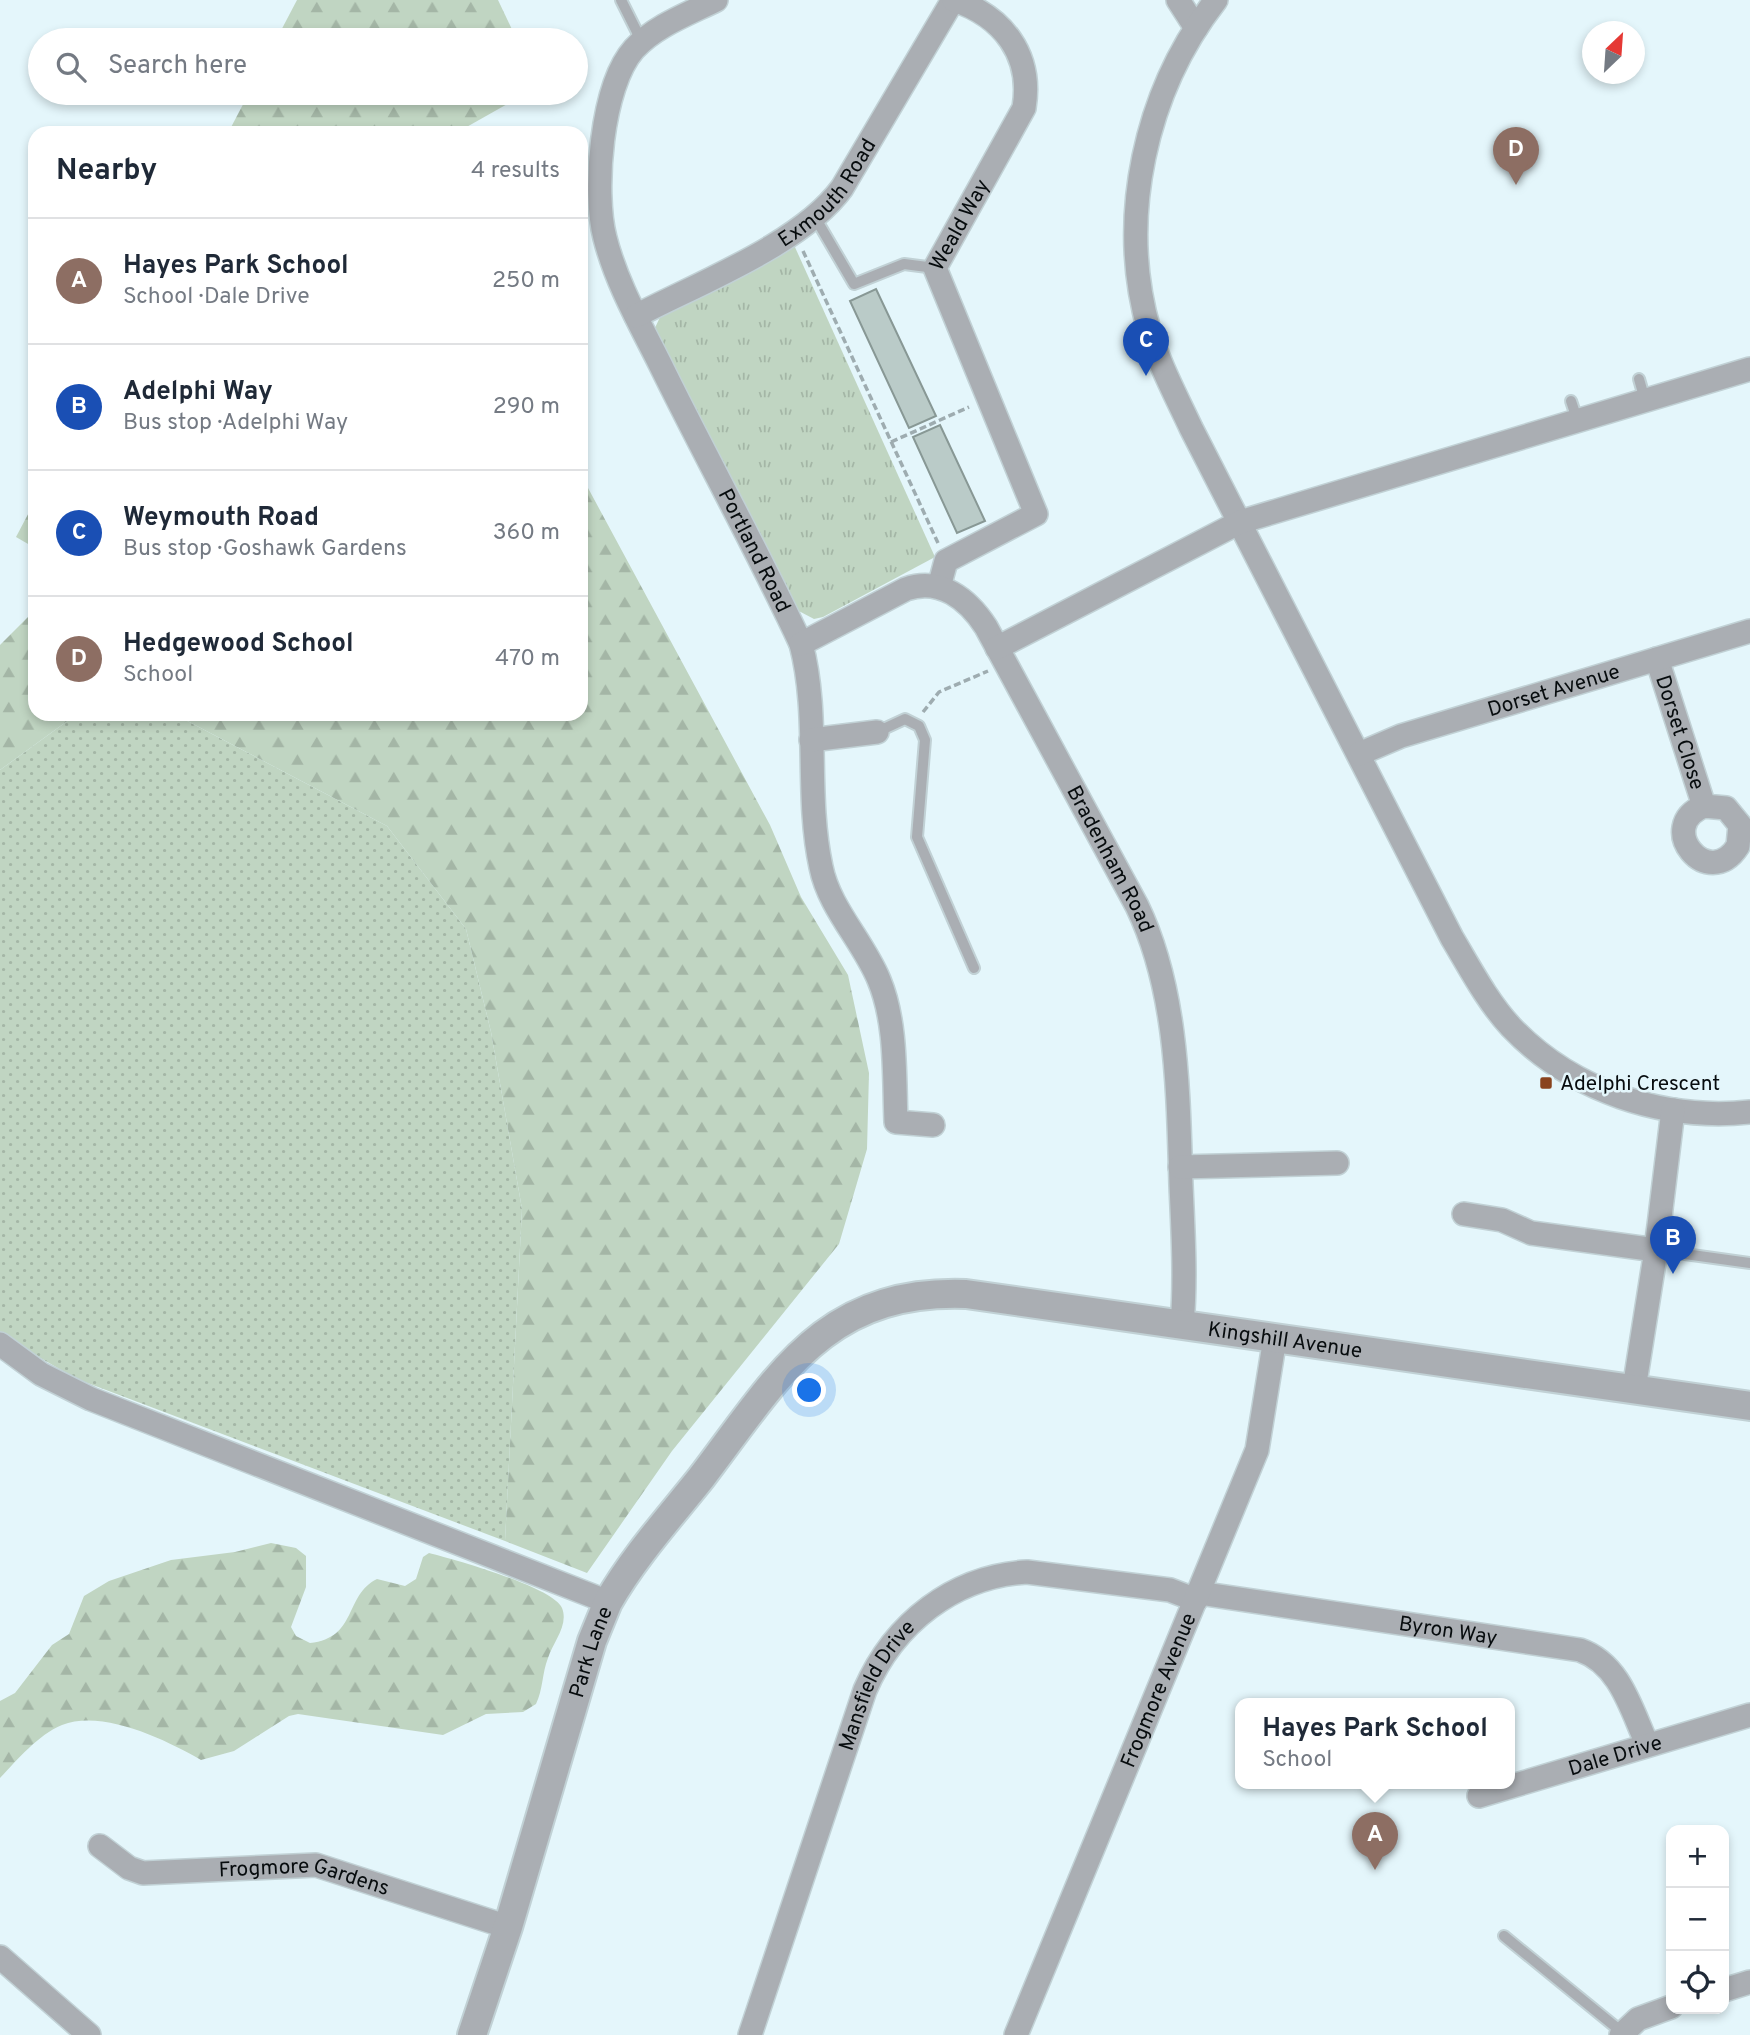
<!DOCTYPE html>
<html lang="en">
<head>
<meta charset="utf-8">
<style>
  body { margin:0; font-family:Overpass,sans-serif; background:#f6f6f7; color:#1f2937 }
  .controls { position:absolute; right:21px; bottom:21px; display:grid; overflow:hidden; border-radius:14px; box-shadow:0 4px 10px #0003 }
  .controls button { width:63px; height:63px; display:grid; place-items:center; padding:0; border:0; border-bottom:2px solid #e0e1e3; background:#fff; color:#1f2937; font:35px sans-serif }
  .compass { position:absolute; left:1582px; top:21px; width:63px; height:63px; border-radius:50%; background:#fff; box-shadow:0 4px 10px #0003; rotate:25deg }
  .you { position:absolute; left:810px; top:1391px; width:24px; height:24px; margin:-18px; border:5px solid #fff; border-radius:50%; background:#1a73e8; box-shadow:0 0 0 10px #1a73e833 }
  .badge { display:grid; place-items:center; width:46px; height:46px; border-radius:50%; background:#b45309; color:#fff; font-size:23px; font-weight:700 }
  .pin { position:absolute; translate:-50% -58px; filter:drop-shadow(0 2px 4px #0008) }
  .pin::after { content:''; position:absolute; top:37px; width:24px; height:21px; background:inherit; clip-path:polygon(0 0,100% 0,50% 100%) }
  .popup { position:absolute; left:1235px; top:1698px; width:280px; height:91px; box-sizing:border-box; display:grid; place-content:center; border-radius:14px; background:#fff; filter:drop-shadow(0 2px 5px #0005); font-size:23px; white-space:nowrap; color:#747a83 }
  .popup b { font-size:26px; color:#1f2937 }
  .popup::after { content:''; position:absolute; left:50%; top:100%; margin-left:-14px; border:14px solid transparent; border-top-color:#fff }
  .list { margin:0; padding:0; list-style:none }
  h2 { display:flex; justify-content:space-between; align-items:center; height:91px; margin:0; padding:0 28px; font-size:30px }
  h2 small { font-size:23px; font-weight:400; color:#747a83 }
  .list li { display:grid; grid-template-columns:46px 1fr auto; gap:21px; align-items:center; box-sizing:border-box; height:126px; padding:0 28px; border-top:2px solid #e0e1e3 }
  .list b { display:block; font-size:26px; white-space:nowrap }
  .list p { margin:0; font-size:23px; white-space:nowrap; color:#747a83 }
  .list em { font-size:23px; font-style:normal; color:#747a83 }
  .icon { flex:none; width:38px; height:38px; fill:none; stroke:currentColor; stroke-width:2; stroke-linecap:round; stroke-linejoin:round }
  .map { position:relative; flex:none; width:1750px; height:2035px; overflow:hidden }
  .search { position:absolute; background:#fff; box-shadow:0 4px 10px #0003; left:28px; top:28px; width:560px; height:77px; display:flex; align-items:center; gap:18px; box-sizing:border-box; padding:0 24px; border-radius:38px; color:#747a83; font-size:26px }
  .panel { position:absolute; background:#fff; box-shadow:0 4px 10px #0003; left:28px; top:126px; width:560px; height:595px; border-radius:21px }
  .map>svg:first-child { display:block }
</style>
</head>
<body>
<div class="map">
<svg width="1750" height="2035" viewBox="0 0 1750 2035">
  <defs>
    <pattern id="grass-dots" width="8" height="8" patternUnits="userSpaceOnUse" patternTransform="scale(1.75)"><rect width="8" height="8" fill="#c0d5c2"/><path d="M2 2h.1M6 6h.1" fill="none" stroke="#a4b6a6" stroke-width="1.8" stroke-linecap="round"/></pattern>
    <pattern id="forest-firs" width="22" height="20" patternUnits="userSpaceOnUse" patternTransform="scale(1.75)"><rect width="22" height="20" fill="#c0d5c2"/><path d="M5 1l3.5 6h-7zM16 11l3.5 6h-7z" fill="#a4b6a6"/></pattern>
    <pattern id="park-tufts" width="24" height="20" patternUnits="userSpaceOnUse" patternTransform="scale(1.75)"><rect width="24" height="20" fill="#c0d5c2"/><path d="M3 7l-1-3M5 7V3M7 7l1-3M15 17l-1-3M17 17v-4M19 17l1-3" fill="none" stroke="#a4b6a6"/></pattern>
  </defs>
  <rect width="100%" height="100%" fill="#e4f6fb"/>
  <path fill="url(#grass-dots)" d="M77 714H174L387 826 466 929 491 1032 522 1209 505 1541 77 1379 9 1340 0 1332V770Z"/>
  <g fill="url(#forest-firs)">
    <path d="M297 0H498L517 40H276Z"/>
    <path d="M249 93H527L456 133H228Z"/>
    <path d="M581 475 770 825 801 897 848 975 869 1073 867 1149 839 1244 672 1451 587 1573 505 1541 522 1209 491 1032 466 929 387 826 174 714H581Z"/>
    <path d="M35 501V548L16 537Z"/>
    <path d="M35 610V714H77L0 770V645Z"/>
    <path d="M271 1543 296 1548 306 1556V1587L291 1627 296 1636 310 1643C358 1638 344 1595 377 1579L405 1586 416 1579 423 1557 429 1553C453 1559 553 1587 562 1608 569 1625 553 1642 548 1658 542 1673 543 1690 536 1704L523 1712 486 1714 443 1735 298 1714 289 1716 234 1751 201 1760C166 1740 103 1709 62 1725 38 1735 18 1759 0 1778V1701L15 1693 52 1645 69 1634 84 1596 109 1581 171 1560 235 1552Z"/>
  </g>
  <path fill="url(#park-tufts)" d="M794 245 935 557 823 617 814 619 795 609 653 332 662 313Z"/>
  <g fill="#bacbc8" stroke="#889895" stroke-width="2">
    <path d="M876 289 936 416 909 428 850 301Z"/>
    <path d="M940 425 985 521 957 533 913 437Z"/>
  </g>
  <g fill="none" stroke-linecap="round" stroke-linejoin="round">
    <g stroke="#c1d1d5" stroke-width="14">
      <g id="service">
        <path d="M621 0 642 42"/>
        <path d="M816 219 854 284 904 264 935 268"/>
        <path d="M1639 379 1645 400"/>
        <path d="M1571 401 1577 419"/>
        <path d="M877 732 905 719 919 726 925 740 917 837 974 968"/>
        <path d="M1656 1250 1750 1263"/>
        <path d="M1504 1936 1623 2033"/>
      </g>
    </g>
    <g stroke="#c1d1d5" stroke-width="26">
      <g id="minor">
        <path id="s1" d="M716 0C688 14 655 26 634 49 601 86 593 192 605 238 616 282 640 324 660 364 706 458 757 549 801 644 820 716 805 793 821 867 829 908 863 941 879 980 897 1023 894 1076 896 1122L933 1125"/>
        <path d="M1178 0 1196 28"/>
        <path d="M1216 0C1145 91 1117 218 1149 330 1159 364 1176 396 1191 428L1452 938C1470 968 1487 1001 1511 1027 1572 1091 1663 1121 1750 1112"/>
        <path id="s2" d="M636 316C699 283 801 244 842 188L953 0"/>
        <path id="s3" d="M939 587 946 561 1036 514 935 268 1024 108C1033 54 1002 16 954 0"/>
        <path id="s4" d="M801 644 906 589C940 577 968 599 986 627L1137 906C1178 991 1178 1093 1181 1185 1183 1232 1186 1279 1182 1325"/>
        <path d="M997 648 1240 522 1750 369"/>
        <path id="s5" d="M1657 659 1704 806 1726 808 1740 825 1738 846C1708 893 1654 826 1704 806"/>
        <path d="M811 740 877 732"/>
        <path id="s6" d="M1359 754 1401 736 1750 631"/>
        <path d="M1180 1167 1337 1163"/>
        <path d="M1464 1214 1502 1220 1531 1233 1656 1250"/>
        <path d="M0 1344 41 1374 91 1399 608 1602"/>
        <path d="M1634 1389 1656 1250 1673 1110"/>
        <path id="s7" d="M1199 1593 1580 1650C1620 1664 1631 1709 1647 1744"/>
        <path id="s8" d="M1479 1796 1750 1715"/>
        <path id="s9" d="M100 1846 129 1868 143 1873 316 1865 508 1927"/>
        <path d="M0 1957 89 2035"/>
        <path d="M1724 1990 1750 1982"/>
        <path id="s10" d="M750 2035 865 1690C894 1623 954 1576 1027 1572L1170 1590 1196 1600"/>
        <path id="s11" d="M1016 2035 1257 1450 1275 1338"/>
        <path d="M1621 2035 1638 2019 1671 2007"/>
      </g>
    </g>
    <g stroke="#c1d1d5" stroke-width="32">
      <g id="tertiary">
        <path id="s12" d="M472 2035 508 1927 592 1641 608 1602C633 1558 669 1518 701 1478 778 1377 824 1289 966 1294L1750 1406"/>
      </g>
    </g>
    <g stroke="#9eacb0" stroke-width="3.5" stroke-dasharray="7 3.5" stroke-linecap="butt">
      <path d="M803 251 938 543"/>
      <path d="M891 442 969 407"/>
      <path d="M923 712 939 692 988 671"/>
    </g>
    <use href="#service" stroke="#aaaeb3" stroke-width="10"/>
    <use href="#minor" stroke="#aaaeb3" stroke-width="23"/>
    <use href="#tertiary" stroke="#aaaeb3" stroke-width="28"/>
  </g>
  <rect fill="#89431e" stroke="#e4f6fb" stroke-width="2.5" x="1539" y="1076" width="14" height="14" rx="3.5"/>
  <g text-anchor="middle" stroke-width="5" stroke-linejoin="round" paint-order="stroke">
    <g font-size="21" fill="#070c0e" stroke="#e4f6fb">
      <text dy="7" stroke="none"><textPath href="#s2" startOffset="231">Exmouth Road</textPath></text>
      <text dy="7" stroke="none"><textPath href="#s3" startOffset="444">Weald Way</textPath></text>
      <text dy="7" stroke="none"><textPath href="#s1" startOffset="639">Portland Road</textPath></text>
      <text dy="7" stroke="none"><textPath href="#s6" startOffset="205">Dorset Avenue</textPath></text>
      <text dy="7" stroke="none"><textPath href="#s5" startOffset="77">Dorset Close</textPath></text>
      <text dy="7" stroke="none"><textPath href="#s4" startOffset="478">Bradenham Road</textPath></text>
      <text dy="7" stroke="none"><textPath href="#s12" startOffset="1272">Kingshill Avenue</textPath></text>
      <text dy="7" stroke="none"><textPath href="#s7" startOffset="252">Byron Way</textPath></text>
      <text dy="7" stroke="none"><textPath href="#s12" startOffset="401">Park Lane</textPath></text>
      <text dy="7" stroke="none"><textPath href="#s10" startOffset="373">Mansfield Drive</textPath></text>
      <text dy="7" stroke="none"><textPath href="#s11" startOffset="373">Frogmore Avenue</textPath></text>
      <text dy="7" stroke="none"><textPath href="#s8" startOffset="142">Dale Drive</textPath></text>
      <text dy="7" stroke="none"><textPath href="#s9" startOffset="214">Frogmore Gardens</textPath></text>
    </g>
    <g font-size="21" fill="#070c0e" stroke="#e4f6fb" text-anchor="start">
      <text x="1560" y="1090">Adelphi Crescent</text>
    </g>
  </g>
</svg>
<div class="controls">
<button>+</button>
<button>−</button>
<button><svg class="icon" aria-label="locate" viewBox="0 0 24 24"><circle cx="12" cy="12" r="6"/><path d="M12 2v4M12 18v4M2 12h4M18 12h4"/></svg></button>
</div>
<svg class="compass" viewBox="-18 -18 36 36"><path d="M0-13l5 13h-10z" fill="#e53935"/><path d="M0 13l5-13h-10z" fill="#747a83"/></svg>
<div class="you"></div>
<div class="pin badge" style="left:1375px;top:1870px;background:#8d6e63">A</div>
<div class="popup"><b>Hayes Park School</b>School</div>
<div class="pin badge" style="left:1673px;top:1274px;background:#1a4fb4">B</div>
<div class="pin badge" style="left:1146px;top:376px;background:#1a4fb4">C</div>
<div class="pin badge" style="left:1516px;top:185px;background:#8d6e63">D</div>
<div class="search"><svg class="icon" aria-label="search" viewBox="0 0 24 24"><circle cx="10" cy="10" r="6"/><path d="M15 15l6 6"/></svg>Search here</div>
<section class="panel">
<h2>Nearby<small>4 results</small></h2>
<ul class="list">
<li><span class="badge" style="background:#8d6e63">A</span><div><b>Hayes Park School</b><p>School · Dale Drive</p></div><em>250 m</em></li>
<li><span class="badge" style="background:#1a4fb4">B</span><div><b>Adelphi Way</b><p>Bus stop · Adelphi Way</p></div><em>290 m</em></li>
<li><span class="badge" style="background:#1a4fb4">C</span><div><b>Weymouth Road</b><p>Bus stop · Goshawk Gardens</p></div><em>360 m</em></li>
<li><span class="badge" style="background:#8d6e63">D</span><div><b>Hedgewood School</b><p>School</p></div><em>470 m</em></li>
</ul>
</section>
</div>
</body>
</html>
